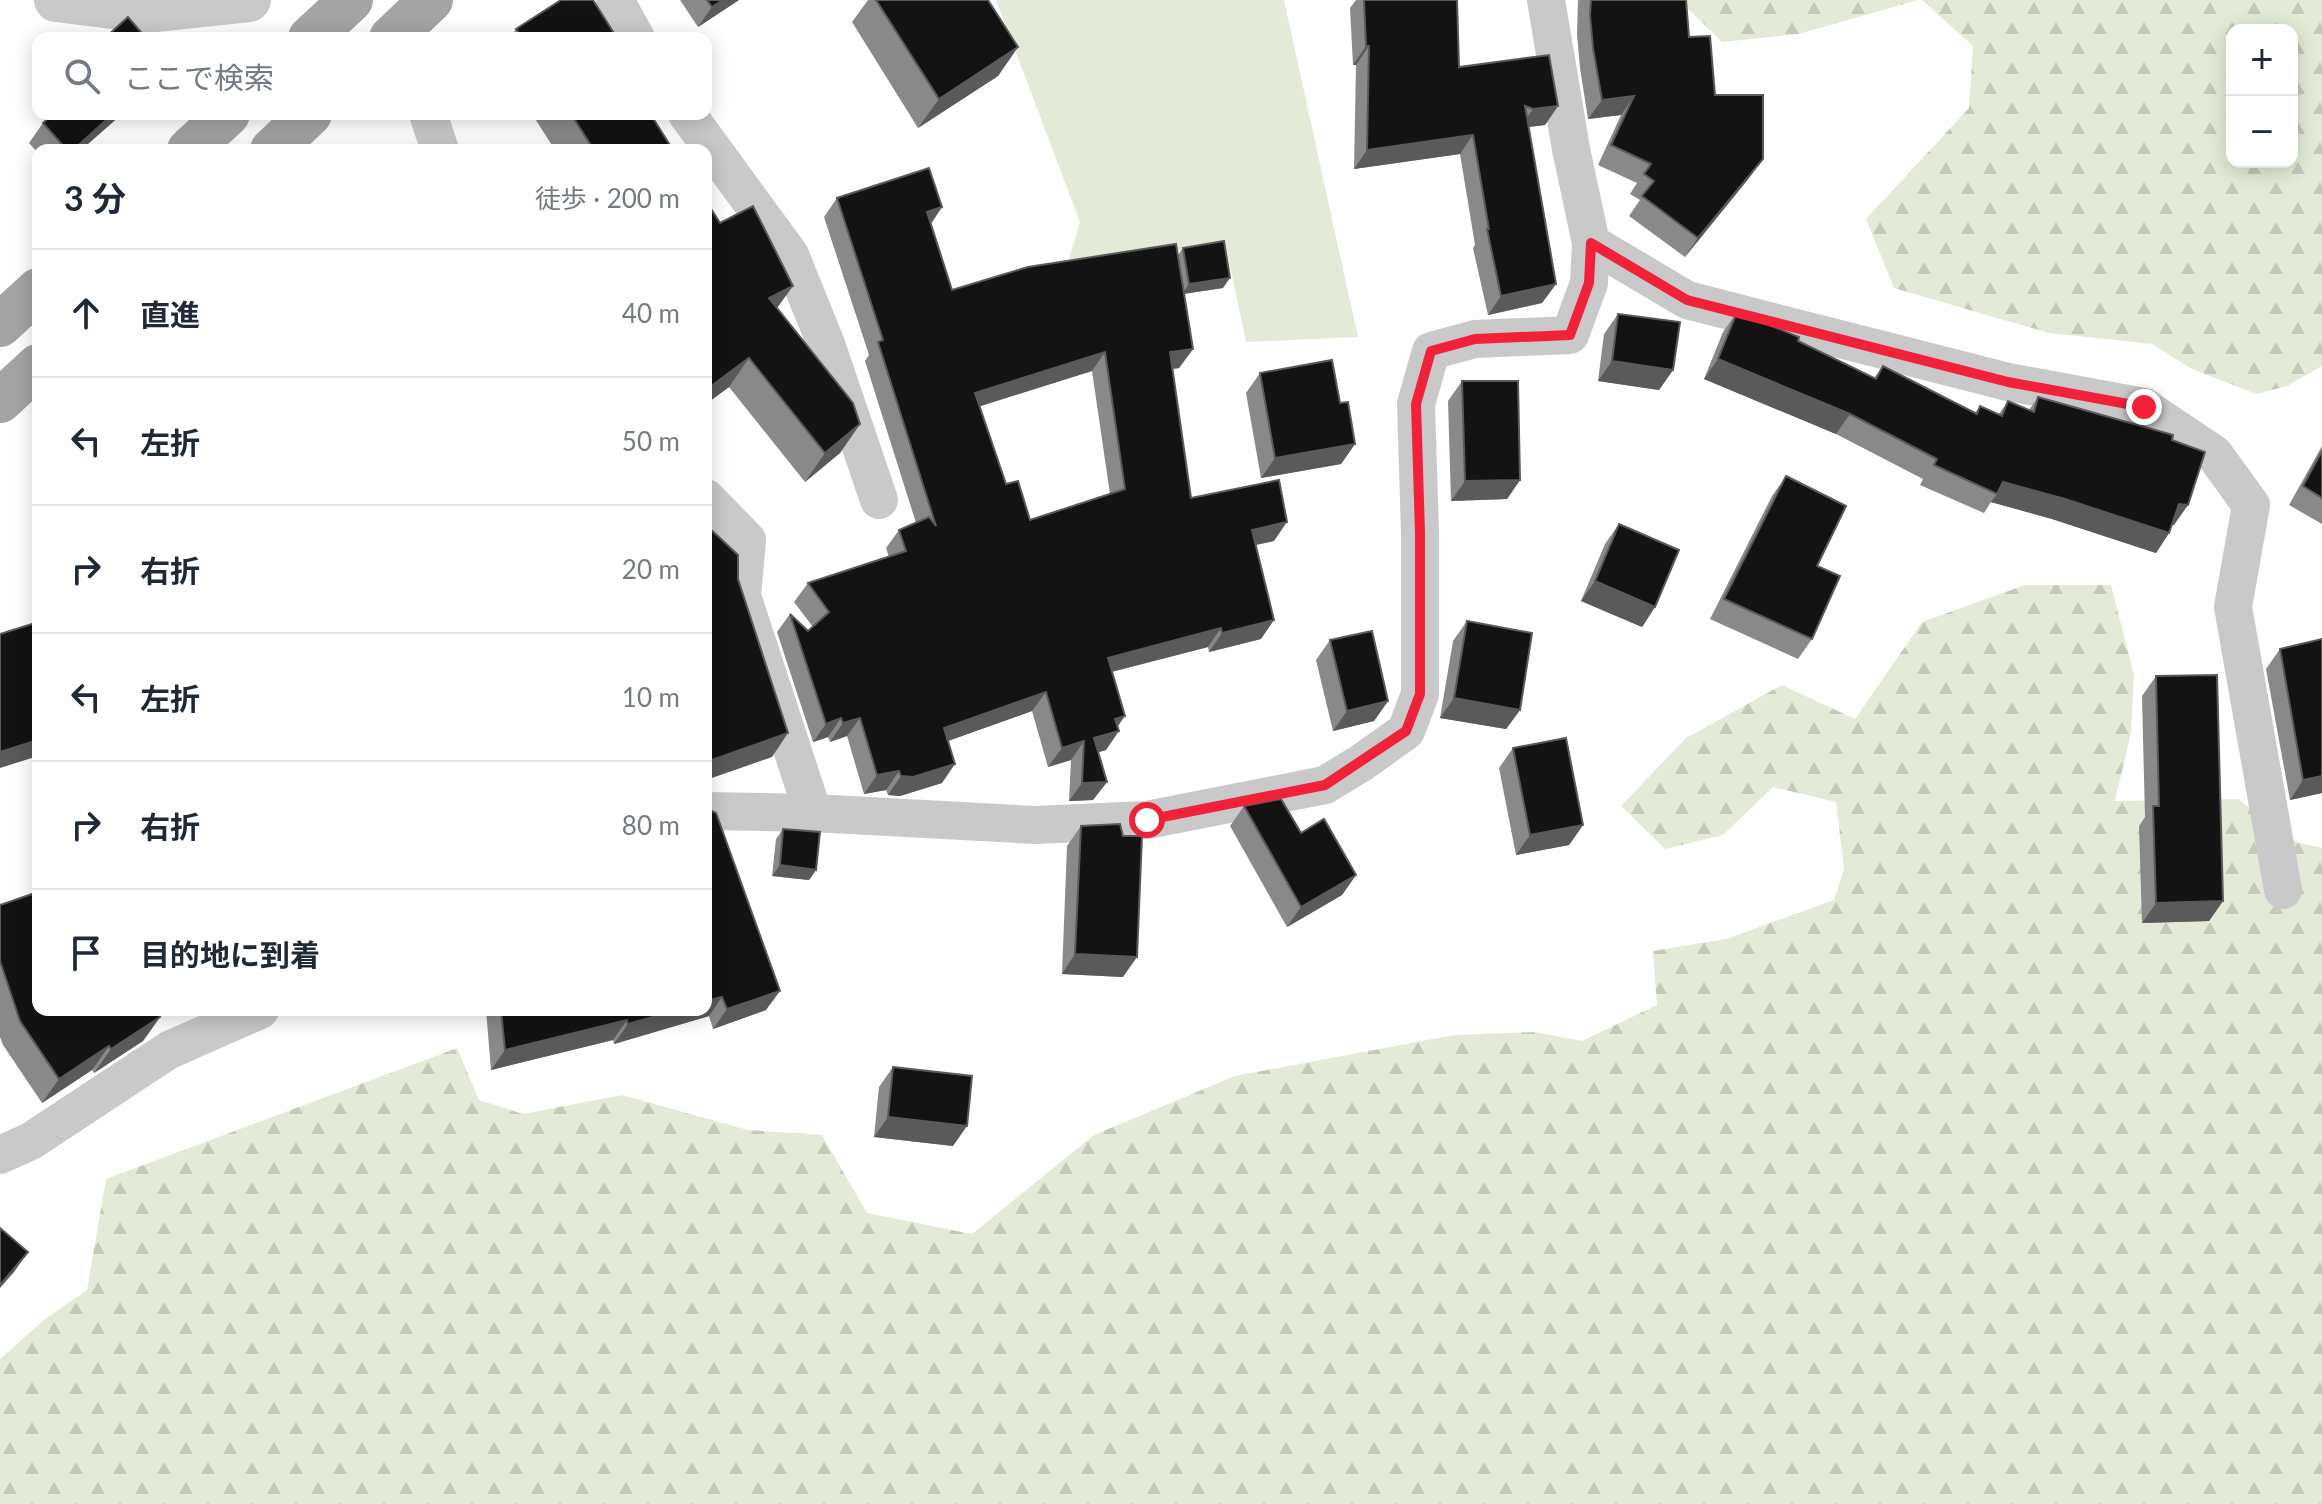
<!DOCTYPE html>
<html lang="ja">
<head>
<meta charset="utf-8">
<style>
  body { margin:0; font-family:Lato,"Noto Sans JP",sans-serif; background:#f6f6f7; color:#1f2937 }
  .controls { position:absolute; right:24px; top:24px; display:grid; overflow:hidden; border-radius:16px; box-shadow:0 4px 20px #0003 }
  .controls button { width:72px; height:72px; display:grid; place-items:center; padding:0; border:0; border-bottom:2px solid #e0e1e3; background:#fff; color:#1f2937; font:40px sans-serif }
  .stop { position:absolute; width:24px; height:24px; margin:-18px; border:6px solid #f1213a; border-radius:50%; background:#fff }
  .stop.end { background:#f1213a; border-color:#fff; box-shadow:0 2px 8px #0008 }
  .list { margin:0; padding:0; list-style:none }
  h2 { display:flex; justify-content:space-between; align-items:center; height:104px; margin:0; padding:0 32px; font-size:34px }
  h2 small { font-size:26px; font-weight:400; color:#747a83 }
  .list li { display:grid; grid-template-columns:52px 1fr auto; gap:24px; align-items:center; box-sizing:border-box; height:128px; padding:0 32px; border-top:2px solid #e0e1e3 }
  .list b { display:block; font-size:30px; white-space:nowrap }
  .list em { font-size:26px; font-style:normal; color:#747a83 }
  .icon { flex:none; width:44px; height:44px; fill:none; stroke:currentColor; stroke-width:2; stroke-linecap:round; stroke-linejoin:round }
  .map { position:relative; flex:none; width:2322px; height:1504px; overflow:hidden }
  .search { position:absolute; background:#fff; box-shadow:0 4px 20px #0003; left:32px; top:32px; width:680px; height:88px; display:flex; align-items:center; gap:20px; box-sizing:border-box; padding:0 28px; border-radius:16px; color:#747a83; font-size:30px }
  .panel { position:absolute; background:#fff; box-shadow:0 4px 20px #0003; left:32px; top:144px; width:680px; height:872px; border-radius:16px }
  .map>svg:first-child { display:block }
</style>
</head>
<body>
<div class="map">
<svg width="2322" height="1504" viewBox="0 0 2322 1504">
  <defs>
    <pattern id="forest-firs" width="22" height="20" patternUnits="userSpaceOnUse" patternTransform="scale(2)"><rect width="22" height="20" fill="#e3ebd8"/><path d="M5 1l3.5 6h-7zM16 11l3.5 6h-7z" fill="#c3caba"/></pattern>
  </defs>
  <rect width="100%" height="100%" fill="#fff"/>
  <path fill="#e3ebd8" d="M996 0H1284L1358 337 1246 342 1226 247 1069 259 1080 222Z"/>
  <g fill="url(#forest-firs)" fill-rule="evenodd">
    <path d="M1679 0H1918L1799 34 1722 42Z"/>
    <path d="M1922 0H2322V366L2287 386 2256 394 2190 368 2152 344 2049 333 1894 288 1866 219 1969 108 1973 46ZM2292 30V162H2232V30Z"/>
    <path d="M2025 585H2111L2134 675 2131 733 2115 801 2238 799 2297 842 2322 848V1504H0V1359L45 1319 87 1290 106 1179 457 1048 479 1100 523 1114 622 1095 748 1130 822 1135 867 1213 972 1234 1094 1135 1235 1076 1454 1035 1535 1032 1582 1041 1657 1005 1653 951 1726 939 1834 900 1844 869 1836 802 1773 787 1723 835 1665 849 1621 806 1686 738 1782 685 1855 719 1922 622Z"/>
  </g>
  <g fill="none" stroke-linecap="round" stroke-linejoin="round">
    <g stroke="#c9c9c9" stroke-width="38">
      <path d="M615 0 636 38"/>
      <path d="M428 114 440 150"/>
      <path d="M687 114 790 255 826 344 879 500"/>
      <path d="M1591 243 1687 300 2008 382 2144 407 2214 454 2251 505 2233 607 2283 890"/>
      <path d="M706 498 747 540 742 596 813 813"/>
      <path d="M706 811 813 813 1035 825 1147 820 1325 785 1361 763 1406 731 1420 694V533L1416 404 1431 351 1475 339 1570 335 1589 283 1591 243 1571 149 1546 0"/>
      <path d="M0 1155 31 1141 169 1050 260 1010"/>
    </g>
    <path stroke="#c9c9c9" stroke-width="44" d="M56 0 145 11 249 0"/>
    <g stroke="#a4a4a4" stroke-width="44">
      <path d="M310 38 351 0"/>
      <path d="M391 38 431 0"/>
      <path d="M189 150 228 114"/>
      <path d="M272 150 310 114"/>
      <path d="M0 325 38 290"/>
      <path d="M0 401 38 366"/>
    </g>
  </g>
  <g fill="#898989" fill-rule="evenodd">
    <path d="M680 0H739L698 27Z"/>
    <path d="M868 0H988L1018 47 998 76 918 128 852 22Z"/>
    <path d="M1356 0H1364L1459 67 1558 106 1545 125 1529 127 1556 284 1542 303 1488 315 1473 248 1475 245 1460 154 1354 169 1356 65H1353L1350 8Z"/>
    <path d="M1578 0H1686L1689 37 1715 95 1749 178 1685 257 1629 216 1640 200 1630 194 1637 183 1598 165 1621 115 1588 119 1580 68 1577 34Z"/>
    <path d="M516 29 617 38H510Z"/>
    <path d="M122 114 81 150H38V153L29 143 43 123Z"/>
    <path d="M532 114H658L654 120 673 150H555Z"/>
    <path d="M837 198 942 207 931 224 952 290 1178 255 1183 248 1223 288 1184 294 1193 349 1179 368 1172 369 1191 498 1274 541 1256 545 1261 639 1209 652 1208 647 1112 672 1118 726 1106 750 1098 752 1107 782 1093 800 1069 801 1071 760 1048 767 1032 711 948 741 942 783 900 796 888 795 886 790 864 794 847 736 830 742 828 737 813 742 777 632 790 614 808 631 813 627 794 602 808 583 889 557 886 548 899 530 916 523 865 361 869 355 824 217ZM1092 371 1110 494 1030 520 1006 484 979 406Z"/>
    <path d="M706 201 777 308 860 424 840 453 805 482 729 387 706 404Z"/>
    <path d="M1737 312 1874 378 1883 366 1975 413 1980 406 1999 414 2008 401 2029 410 2038 397 2172 440 2174 525H2172L2169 533 2156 553 2052 519 1991 502 1984 513 1920 485 1923 479 1836 434 1704 379 1723 332Z"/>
    <path d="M1618 314 1673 370 1659 390 1598 381 1604 334Z"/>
    <path d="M1260 373 1340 403 1355 444 1341 464 1261 478 1246 393Z"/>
    <path d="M1462 381 1520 480 1507 499 1451 501 1448 401Z"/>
    <path d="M2322 446V524L2289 505Z"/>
    <path d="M1786 476 1817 566 1812 639 1798 659 1710 619 1772 496Z"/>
    <path d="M1619 524 1655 607 1642 627 1581 601 1605 544Z"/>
    <path d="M1467 621 1520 710 1506 729 1440 718 1453 641Z"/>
    <path d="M2322 639V793L2290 800 2266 669 2280 649Z"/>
    <path d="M1330 640 1388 701 1374 721 1333 731 1316 660Z"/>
    <path d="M2156 676 2223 901 2209 921 2142 923 2139 826 2145 817 2142 696Z"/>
    <path d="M1513 748 1583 825 1569 845 1516 855 1499 768Z"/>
    <path d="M1244 806 1301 833 1356 875 1342 895 1287 927 1230 826Z"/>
    <path d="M706 808 766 1010 713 1029 709 1016 614 1044 613 1040 491 1070 486 1010H706Z"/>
    <path d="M1081 826 1123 977 1062 974 1067 846Z"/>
    <path d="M783 829 816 870 809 880 772 876 776 839Z"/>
    <path d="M0 905 160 1017 143 1041 94 1073 92 1070 42 1103 3 1045 0 1037Z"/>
    <path d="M893 1067 953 1146 874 1137 879 1087Z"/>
  </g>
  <g fill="#5a5a5a">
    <path d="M723 0H739L698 27 712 7Z"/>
    <path d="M1366 46H1369L1356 65H1353Z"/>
    <path d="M1018 47 998 76 918 128 939 99Z"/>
    <path d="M1634 96 1621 115 1588 119 1602 100Z"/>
    <path d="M1558 106 1545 125 1520 128 1533 109Z"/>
    <path d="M113 114H122L81 150H73Z"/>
    <path d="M1473 135 1460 154 1354 169 1367 150Z"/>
    <path d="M1763 159 1749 178 1685 257 1698 238Z"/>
    <path d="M942 207 929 226 927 212Z"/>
    <path d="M1230 278 1223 288 1182 294 1189 284Z"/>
    <path d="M1556 284 1542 303 1488 315 1501 296Z"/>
    <path d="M793 286 772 315 769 298Z"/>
    <path d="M1193 349 1179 368 1157 371 1170 352Z"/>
    <path d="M1105 352 1092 371 962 412 975 393Z"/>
    <path d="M749 358 729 387 706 404V390Z"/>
    <path d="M1718 359 1850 414 1836 434 1704 379Z"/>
    <path d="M1612 361 1673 370 1659 390 1598 381Z"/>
    <path d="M860 424 840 453 805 482 825 453Z"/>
    <path d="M1355 444 1341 464 1261 478 1275 458Z"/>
    <path d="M1520 480 1507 499 1451 501 1465 481Z"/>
    <path d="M2003 482 2065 499 2169 533 2156 553 2052 519 1991 502 1997 494Z"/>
    <path d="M2179 504 2188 505 2174 525 2166 524Z"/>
    <path d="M1287 522 1274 541 1239 548 1252 530Z"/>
    <path d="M1595 581 1655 607 1642 627 1581 601Z"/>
    <path d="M1274 620 1261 639 1209 652 1222 633Z"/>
    <path d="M1221 628 1208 647 1095 676 1108 658Z"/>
    <path d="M1046 692 1032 711 931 747 944 728Z"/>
    <path d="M1454 698 1520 710 1506 729 1440 718Z"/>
    <path d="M1388 701 1374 721 1333 731 1347 711Z"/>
    <path d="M1125 716 1113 733 1119 731 1106 750 1083 757 1094 738 1115 719Z"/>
    <path d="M841 718 828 737 813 742 826 724Z"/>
    <path d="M860 718 847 736 830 742 843 723Z"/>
    <path d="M788 733 772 757 706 780V765L709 761Z"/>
    <path d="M38 740V756L0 768V752Z"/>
    <path d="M1084 741 1071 760 1048 767 1062 748Z"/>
    <path d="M955 764 942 783 900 796 888 795 901 776Z"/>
    <path d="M899 771 886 790 864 794 877 775Z"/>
    <path d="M2322 776V793L2290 800 2303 780Z"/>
    <path d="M1107 782 1093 800 1069 801 1082 783Z"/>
    <path d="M1583 825 1569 845 1516 855 1530 835Z"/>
    <path d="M780 865 816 870 809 880 772 876Z"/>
    <path d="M1356 875 1342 895 1287 927 1301 907Z"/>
    <path d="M2223 901 2209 921 2142 923 2156 903Z"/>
    <path d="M1075 954 1137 957 1123 977 1062 974Z"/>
    <path d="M780 991 766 1010 713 1029 727 1009Z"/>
    <path d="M722 997 709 1016 614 1044 628 1024 677 1010H706V1001Z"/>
    <path d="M160 1017 143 1041 94 1073 111 1049Z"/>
    <path d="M627 1020 613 1040 491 1070 505 1050Z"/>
    <path d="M109 1046 92 1070 42 1103 59 1079Z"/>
    <path d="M888 1117 967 1126 953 1146 874 1137Z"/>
    <path d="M28 1252 14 1272 0 1288V1285Z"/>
  </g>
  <g fill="#131313" stroke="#5a5a5a" stroke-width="2" fill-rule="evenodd">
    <path d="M561 0H593L617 38H522L516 29Z"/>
    <path d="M707 0H723L712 7Z"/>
    <path d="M876 0H988L1018 47 939 99Z"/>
    <path d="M1364 0H1457L1459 67 1549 55 1558 106 1533 109 1525 106 1556 284 1501 296 1487 229H1489L1473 135 1367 150 1369 46H1366Z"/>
    <path d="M1591 0H1686L1689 37 1710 36 1715 95H1763V159L1698 238 1642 196 1654 181 1644 174 1651 164 1611 145 1634 96 1602 100 1593 48 1590 15Z"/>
    <path d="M128 17 146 38H105Z"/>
    <path d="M53 114H113L73 150H67L43 123Z"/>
    <path d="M571 114H653L651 115 673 150H594Z"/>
    <path d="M929 168 942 207 927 212 952 290 1028 267 1176 244 1193 349 1170 352 1191 498 1279 480 1287 522 1252 530 1274 620 1222 633 1221 628 1108 658 1125 716 1115 719 1119 731 1094 738 1107 782 1082 783 1084 741 1062 748 1046 692 944 728 955 764 913 777 901 776 899 771 877 775 860 718 843 723 841 718 826 724 790 614 808 631 829 612 808 583 906 551 899 530 929 517 936 526 878 342 883 340 837 198ZM1105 352 1125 489 1030 520 1018 481 1006 484 975 393Z"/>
    <path d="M706 201 720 223 753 206 793 286 769 298 853 403 860 424 825 453 749 358 706 390Z"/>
    <path d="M1224 241 1230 278 1189 284 1183 248Z"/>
    <path d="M1737 312 1799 337 1798 341 1876 379 1883 366 1977 414 1980 406 2002 416 2008 401 2034 412 2038 397 2173 435 2172 440 2205 452 2188 505 2179 504 2169 533 2065 499 2003 482 1997 494 1934 465 1937 459 1850 414 1718 359Z"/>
    <path d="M1618 314 1680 322 1673 370 1612 361Z"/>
    <path d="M1332 360 1340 403 1348 402 1355 444 1275 458 1260 373Z"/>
    <path d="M1462 381H1518L1520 480 1465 481Z"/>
    <path d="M2322 451V498L2303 486Z"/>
    <path d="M1786 476 1846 506 1817 566 1840 576 1812 639 1724 599Z"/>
    <path d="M1619 524 1679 550 1655 607 1595 581Z"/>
    <path d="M706 525 738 555V579L788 733 709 761 706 754Z"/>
    <path d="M1467 621 1532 633 1520 710 1454 698Z"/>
    <path d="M38 622V740L0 752V634Z"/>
    <path d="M1372 631 1388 701 1347 711 1330 640Z"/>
    <path d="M2322 639V776L2303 780 2280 649Z"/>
    <path d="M2217 675 2223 901 2156 903 2153 806H2159L2156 676Z"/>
    <path d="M1566 738 1583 825 1530 835 1513 748Z"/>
    <path d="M1281 799 1301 833 1324 819 1356 875 1301 907 1244 806Z"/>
    <path d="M706 808 716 813 780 991 727 1009 722 997 706 1001Z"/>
    <path d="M1120 824 1123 836H1142L1137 957 1075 954 1081 826Z"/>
    <path d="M783 829 820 832 816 870 780 865Z"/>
    <path d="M38 892V1010H155L160 1017 111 1049 109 1046 59 1079 20 1021 0 961V905Z"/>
    <path d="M501 1010H677L628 1024 627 1020 505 1050Z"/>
    <path d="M893 1067 972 1076 967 1126 888 1117Z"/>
    <path d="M0 1228 28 1252 0 1285Z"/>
  </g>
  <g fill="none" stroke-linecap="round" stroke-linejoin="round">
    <path stroke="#f1213a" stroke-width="10" d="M1147 820 1325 785 1406 731 1420 694V533L1416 404 1431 351 1475 339 1570 335 1589 283 1591 243 1687 300 2008 382 2144 407"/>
  </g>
</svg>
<div class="controls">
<button>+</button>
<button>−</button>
</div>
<div class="stop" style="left:1147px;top:820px"></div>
<div class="stop end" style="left:2144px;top:407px"></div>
<div class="search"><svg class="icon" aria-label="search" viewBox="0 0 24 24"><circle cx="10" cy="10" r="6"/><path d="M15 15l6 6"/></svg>ここで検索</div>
<section class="panel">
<h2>3 分<small>徒歩 · 200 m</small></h2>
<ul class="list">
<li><svg class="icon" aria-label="ahead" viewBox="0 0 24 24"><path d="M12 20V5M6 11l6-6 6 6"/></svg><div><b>直進</b></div><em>40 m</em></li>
<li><svg class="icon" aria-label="left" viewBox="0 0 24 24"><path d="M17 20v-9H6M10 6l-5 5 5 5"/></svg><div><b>左折</b></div><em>50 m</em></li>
<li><svg class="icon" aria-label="right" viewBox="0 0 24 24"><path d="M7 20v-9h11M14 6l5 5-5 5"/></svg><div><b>右折</b></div><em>20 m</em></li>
<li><svg class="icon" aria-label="left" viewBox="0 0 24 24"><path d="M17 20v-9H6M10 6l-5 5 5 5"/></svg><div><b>左折</b></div><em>10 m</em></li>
<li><svg class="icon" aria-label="right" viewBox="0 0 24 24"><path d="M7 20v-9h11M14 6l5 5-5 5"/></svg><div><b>右折</b></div><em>80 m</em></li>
<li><svg class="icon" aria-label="arrive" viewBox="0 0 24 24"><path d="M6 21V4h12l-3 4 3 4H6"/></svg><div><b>目的地に到着</b></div></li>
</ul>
</section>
</div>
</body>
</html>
